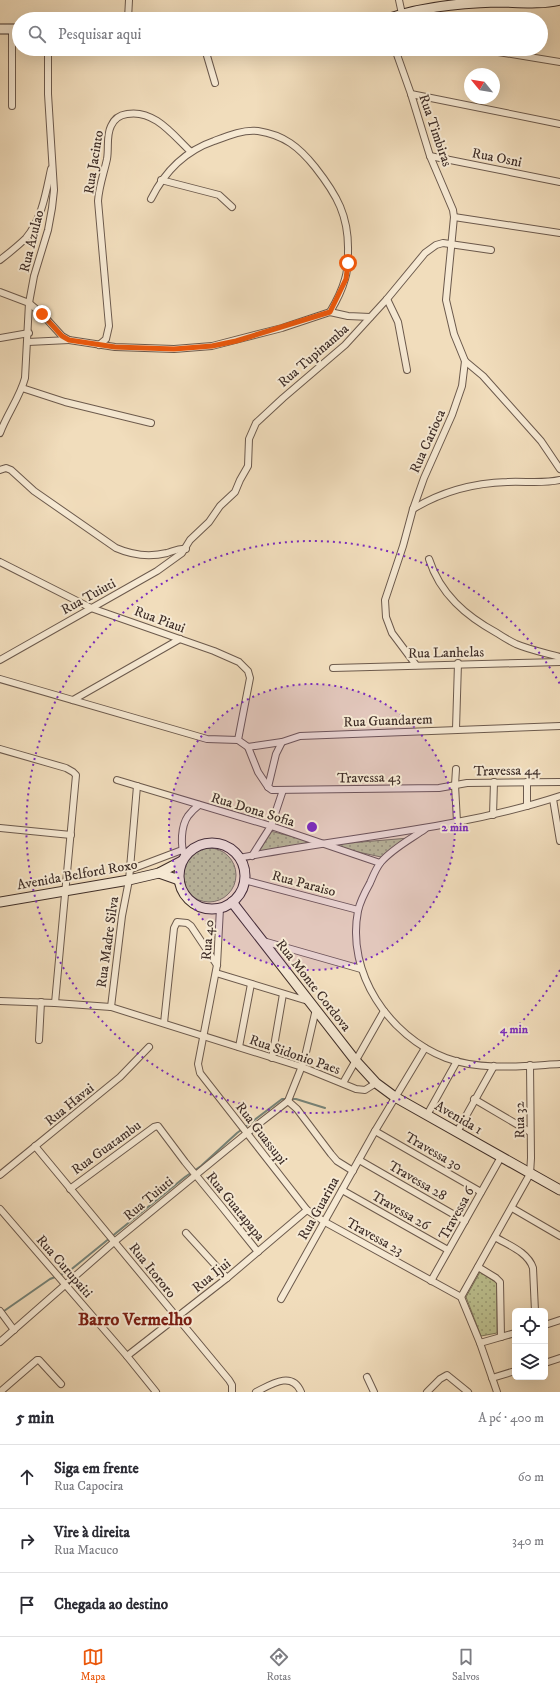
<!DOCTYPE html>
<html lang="pt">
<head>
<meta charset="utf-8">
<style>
  body { margin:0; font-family:"IM FELL DW Pica",serif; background:#f7f7f7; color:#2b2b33 }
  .controls { position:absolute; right:12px; bottom:12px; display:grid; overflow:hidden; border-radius:6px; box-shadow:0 4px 16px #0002 }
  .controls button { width:36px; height:36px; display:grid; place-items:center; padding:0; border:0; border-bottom:1px solid #e1e1e2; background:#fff; color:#2b2b33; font:20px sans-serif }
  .compass { position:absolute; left:464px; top:68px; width:36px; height:36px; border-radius:50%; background:#fff; box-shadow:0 4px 16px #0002; rotate:300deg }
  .stop { position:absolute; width:12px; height:12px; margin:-9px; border:3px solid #ea580c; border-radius:50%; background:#fff }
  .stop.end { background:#ea580c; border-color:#fff; box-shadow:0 1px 4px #0008 }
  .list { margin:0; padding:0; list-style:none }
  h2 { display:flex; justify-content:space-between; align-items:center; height:52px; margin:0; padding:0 16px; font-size:17px }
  h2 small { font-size:13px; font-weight:400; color:#7c7c81 }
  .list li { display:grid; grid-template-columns:26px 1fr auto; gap:12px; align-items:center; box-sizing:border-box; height:64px; padding:0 16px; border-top:1px solid #e1e1e2 }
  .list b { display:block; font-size:15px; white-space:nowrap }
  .list p { margin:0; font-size:13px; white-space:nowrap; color:#7c7c81 }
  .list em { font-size:13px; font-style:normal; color:#7c7c81 }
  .icon { flex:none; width:22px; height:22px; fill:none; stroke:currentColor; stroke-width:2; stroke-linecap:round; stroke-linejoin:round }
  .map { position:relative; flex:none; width:560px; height:1392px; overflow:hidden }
  .search { position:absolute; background:#fff; box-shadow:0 4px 16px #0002; left:12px; right:12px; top:12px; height:44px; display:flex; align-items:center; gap:10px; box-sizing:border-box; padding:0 14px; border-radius:22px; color:#7c7c81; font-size:15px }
  .sheet { height:244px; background:#fff }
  nav { display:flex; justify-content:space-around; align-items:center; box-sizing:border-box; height:56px; border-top:1px solid #e1e1e2; background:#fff; font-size:11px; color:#7c7c81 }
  nav a { display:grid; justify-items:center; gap:2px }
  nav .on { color:#ea580c }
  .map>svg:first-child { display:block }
</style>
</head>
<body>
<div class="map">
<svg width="560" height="1392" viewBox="0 0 560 1392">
  <defs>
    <pattern id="park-dots" width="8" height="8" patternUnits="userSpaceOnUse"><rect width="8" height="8" fill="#bcc08f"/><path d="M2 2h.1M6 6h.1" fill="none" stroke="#9a9c75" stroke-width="1.8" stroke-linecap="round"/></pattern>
  </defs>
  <rect width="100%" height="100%" fill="#f1ddbc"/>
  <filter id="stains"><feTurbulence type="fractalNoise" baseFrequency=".005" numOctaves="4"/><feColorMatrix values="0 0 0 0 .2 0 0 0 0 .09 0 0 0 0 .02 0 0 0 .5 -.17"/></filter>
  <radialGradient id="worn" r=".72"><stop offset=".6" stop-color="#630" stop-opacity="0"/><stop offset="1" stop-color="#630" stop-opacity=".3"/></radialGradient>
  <g fill="url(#park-dots)" stroke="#7e775c">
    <path d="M270 831 326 845 409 838 381 857 326 845 259 851Z"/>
    <circle cx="209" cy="875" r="27"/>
    <path d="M480 1272 497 1283V1333L481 1336 466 1297Z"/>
  </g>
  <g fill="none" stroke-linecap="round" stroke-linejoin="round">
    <path stroke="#768378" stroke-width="2" d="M4 1311 50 1279 68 1272 185 1177 201 1166 237 1133 282 1099H296L325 1108"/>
    <g stroke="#6c5a4d" stroke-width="8">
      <g id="street">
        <path d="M399 0 402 14"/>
        <path d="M128 19 129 0"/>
        <path d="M12 29V106"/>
        <path d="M205 49 215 83"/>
        <path d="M395 49 411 94 430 156 453 210 454 217 446 300 454 334 465 361 462 386 452 415 424 478 413 509 403 546 385 600 386 617 392 633 416 665"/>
        <path d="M480 49 560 62"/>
        <path d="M411 94 560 124"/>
        <path d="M430 156 560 182"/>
        <path d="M161 180 219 195 232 207"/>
        <path d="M151 199C165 171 185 151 214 141 227 136 244 129 258 131 284 135 299 147 315 167 337 195 349 216 348 252 348 261 348 270 345 279 342 290 336 302 330 312"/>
        <path d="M454 217 560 233"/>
        <path d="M0 260C9 253 18 246 26 238 42 219 46 192 51 169"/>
        <path d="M0 292 29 303 42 314 62 336 69 340 115 347 174 349 212 346 282 328 330 312 348 316 370 317"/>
        <path d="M387 299 398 322 407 370"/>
        <path d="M0 338 29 333"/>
        <path d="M28 342 69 340"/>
        <path d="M99 345 106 339 109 326 98 201C99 186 104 173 107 159 109 148 106 136 111 126 114 119 120 115 127 114 154 109 173 135 190 151"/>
        <path d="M465 361 483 376 541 441 560 469"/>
        <path d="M22 388 65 402 151 423"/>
        <path d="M0 433C7 414 20 397 25 378L29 303 34 276 48 230 52 208 54 190 48 94V49"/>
        <path d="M0 470 6 468 11 470 34 491 116 548C132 555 150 557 167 553 174 551 179 548 186 549"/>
        <path d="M413 509C441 492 474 483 507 482 525 481 542 484 560 480"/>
        <path d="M429 559C440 594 466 616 497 633 503 637 510 641 516 644 530 650 546 653 560 657"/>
        <path d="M0 562 91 608 214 651 239 662 248 671 250 678 238 740 248 747 258 772 268 787"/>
        <path d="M0 660 157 571 182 553 190 540 209 522 220 506 235 492 240 480 248 466 249 439 256 423 283 398 345 345 387 299 425 253 436 245 443 243 491 250"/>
        <path d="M333 668 560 662"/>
        <path d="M0 679 207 739 238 740"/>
        <path d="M73 700 180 639"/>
        <path d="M560 726 300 736 282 742 276 754 268 787 272 790 439 788 467 783 560 782"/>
        <path d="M456 729 458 663"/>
        <path d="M248 747 282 742"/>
        <path d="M0 749 66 768 73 772 76 775 55 1003"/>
        <path d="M456 769 455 785 457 822"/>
        <path d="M117 780 271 826 380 863"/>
        <path d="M527 782V806"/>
        <path d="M553 799 560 841"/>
        <path d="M493 815 494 782"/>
        <path d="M0 828 71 835"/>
        <path d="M425 829C411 839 393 848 381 862 376 868 373 876 370 883 365 892 360 901 358 911 346 973 389 1036 446 1058 481 1071 523 1066 560 1064"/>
        <path d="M185 856C180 846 181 826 188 816 191 812 195 808 199 805"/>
        <path d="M252 856 271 826 283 790"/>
        <path d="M239 858C346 837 456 830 560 796"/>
        <path d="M129 870 182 850"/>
        <path d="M244 880 358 910"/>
        <path d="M220 908 217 965 198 1064 200 1073 307 1210 325 1222 461 1297 480 1343 497 1392"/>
        <path d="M263 941 361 969"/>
        <path d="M216 973 308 1001"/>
        <path d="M0 1001 55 1003 111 1007 302 1067 356 1089 365 1090 376 1083"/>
        <path d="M111 1007 122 916 129 880 137 786"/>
        <path d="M164 1023 174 928 177 922 187 923 191 926 217 965"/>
        <path d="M39 1040 41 1002"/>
        <path d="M239 1047 251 984"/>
        <path d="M272 1058 283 994"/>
        <path d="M343 1083 384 1011"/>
        <path d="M474 1099 530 1132"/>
        <path d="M288 1101 297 1109 331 1154 337 1161 353 1171"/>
        <path d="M427 1115 457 1061"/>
        <path d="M375 1131 481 1192"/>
        <path d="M457 1132 494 1066"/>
        <path d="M35 1146 229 1380 232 1385V1392"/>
        <path d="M359 1160 465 1221"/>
        <path d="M0 1175 120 1077 149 1047"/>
        <path d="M70 1189 154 1127 158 1126 185 1162 222 1207 258 1252"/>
        <path d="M342 1190 448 1250"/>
        <path d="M512 1208 560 1236"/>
        <path d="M0 1209 127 1356 156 1392"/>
        <path d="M186 1233 227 1278"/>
        <path d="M495 1237C508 1245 528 1252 533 1268L535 1311"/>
        <path d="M478 1267 496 1278 500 1282 501 1337"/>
        <path d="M431 1281 501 1157"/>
        <path d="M461 1297 530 1174 531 1158 530 1065"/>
        <path d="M281 1299 375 1131 425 1048"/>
        <path d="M0 1311 14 1330"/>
        <path d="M545 1325 560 1320"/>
        <path d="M0 1342 114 1242 247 1133 288 1101 304 1061 316 1009"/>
        <path d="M480 1343 515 1333"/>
        <path d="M127 1356 227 1278 307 1210"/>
        <path d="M545 1363 560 1358"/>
        <path d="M367 1377 374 1392"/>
        <path d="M492 1378 515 1371"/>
        <path d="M0 1392 37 1360H39L61 1384"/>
        <path d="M256 1392C270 1385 292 1370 301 1392"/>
        <path d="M427 1392 440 1379 447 1375 468 1392"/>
      </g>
    </g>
    <g stroke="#3f2e28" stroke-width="11">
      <g id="secondary">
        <path d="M387 19C421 7 459 3 496 2 516 2 540 5 560 0"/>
        <path d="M0 29H19"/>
        <circle cx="212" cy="876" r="33"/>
        <path d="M159 873 179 880"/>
        <path d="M0 902 129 880 159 873 182 861"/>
        <path d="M232 902 355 1060 376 1083 395 1097 560 1190"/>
      </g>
    </g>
    <use href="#street" stroke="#f6e9d3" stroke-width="6"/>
    <use href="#secondary" stroke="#f6e9d3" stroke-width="9"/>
  </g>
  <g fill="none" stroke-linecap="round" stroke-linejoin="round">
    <path stroke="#ea580c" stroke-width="5" d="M42 314 62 336 69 340 115 347 174 349 212 346 236 341 330 312 346 279 348 263"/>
  </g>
  <circle cx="312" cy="827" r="143" fill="#7b2cbf" fill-opacity=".12"/>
  <g fill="none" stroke="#7b2cbf" stroke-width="2" stroke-dasharray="2 4">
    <circle cx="312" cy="827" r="143"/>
    <path d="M560 970A286 286 0 1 1 560 684"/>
  </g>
  <g text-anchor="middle" stroke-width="4" stroke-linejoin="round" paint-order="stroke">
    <g font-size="14" fill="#3f2e28" stroke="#f6e9d3">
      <text transform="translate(436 130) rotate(71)" y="5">Rua Timbiras</text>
      <text transform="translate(497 157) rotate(11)" y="5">Rua Osni</text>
      <text transform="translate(93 162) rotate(-81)" y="5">Rua Jacinto</text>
      <text transform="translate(31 241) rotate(-76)" y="5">Rua Azulao</text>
      <text transform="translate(313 355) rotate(-41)" y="5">Rua Tupinamba</text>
      <text transform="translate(427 441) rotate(-66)" y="5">Rua Carioca</text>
      <text transform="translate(88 596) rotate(-29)" y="5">Rua Tuiuti</text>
      <text transform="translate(160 619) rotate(20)" y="5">Rua Piaui</text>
      <text transform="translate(446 652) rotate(-1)" y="5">Rua Lanhelas</text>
      <text transform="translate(388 720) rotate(-2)" y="5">Rua Guandarem</text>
      <text transform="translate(507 770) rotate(-1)" y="5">Travessa 44</text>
      <text transform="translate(369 777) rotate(-1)" y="5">Travessa 43</text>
      <text transform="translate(253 809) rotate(17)" y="5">Rua Dona Sofia</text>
      <text transform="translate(77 874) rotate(-10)" y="5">Avenida Belford Roxo</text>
      <text transform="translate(304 883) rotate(15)" y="5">Rua Paraiso</text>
      <text transform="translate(207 940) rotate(-86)" y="5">Rua 40</text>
      <text transform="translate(107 942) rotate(-82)" y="5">Rua Madre Silva</text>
      <text transform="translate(314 985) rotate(52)" y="5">Rua Monte Cordova</text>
      <text transform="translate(295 1054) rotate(19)" y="5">Rua Sidonio Paes</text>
      <text transform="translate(69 1104) rotate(-39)" y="5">Rua Havai</text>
      <text transform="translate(459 1117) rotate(30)" y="5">Avenida 1</text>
      <text transform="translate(519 1120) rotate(-91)" y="5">Rua 32</text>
      <text transform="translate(262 1133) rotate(52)" y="5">Rua Guassupi</text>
      <text transform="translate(106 1147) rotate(-36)" y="5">Rua Guatambu</text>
      <text transform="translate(434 1151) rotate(30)" y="5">Travessa 30</text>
      <text transform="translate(418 1180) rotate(30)" y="5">Travessa 28</text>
      <text transform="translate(148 1198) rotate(-40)" y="5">Rua Tuiuti</text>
      <text transform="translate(236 1206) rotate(51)" y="5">Rua Guatapapa</text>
      <text transform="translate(318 1208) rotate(-61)" y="5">Rua Guarina</text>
      <text transform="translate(401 1210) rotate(30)" y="5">Travessa 26</text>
      <text transform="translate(456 1213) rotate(-61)" y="5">Travessa 6</text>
      <text transform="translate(375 1236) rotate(29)" y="5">Travessa 23</text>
      <text transform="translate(65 1266) rotate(49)" y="5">Rua Curupaiti</text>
      <text transform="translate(153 1270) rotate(51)" y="5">Rua Itororo</text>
      <text transform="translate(211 1275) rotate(-39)" y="5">Rua Ijui</text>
    </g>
    <g font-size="18" font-weight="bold" fill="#7a1f14" stroke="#f6e9d3">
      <text x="135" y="1325">Barro Vermelho</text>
    </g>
  </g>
  <circle cx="312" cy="827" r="6" fill="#7b2cbf" stroke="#f6e9d3" stroke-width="2"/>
  <g font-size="12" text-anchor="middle" font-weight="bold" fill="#7b2cbf" stroke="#f6e9d3" stroke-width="4" stroke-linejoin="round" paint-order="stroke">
    <text x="455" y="831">2 min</text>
    <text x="514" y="1033">4 min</text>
  </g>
  <rect width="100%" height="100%" filter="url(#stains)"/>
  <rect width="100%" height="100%" fill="url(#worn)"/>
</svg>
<div class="controls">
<button><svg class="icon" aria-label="locate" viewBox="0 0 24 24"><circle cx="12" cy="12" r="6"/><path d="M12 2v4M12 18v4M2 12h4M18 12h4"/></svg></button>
<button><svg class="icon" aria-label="layers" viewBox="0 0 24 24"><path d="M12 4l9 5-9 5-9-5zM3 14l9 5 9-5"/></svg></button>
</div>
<svg class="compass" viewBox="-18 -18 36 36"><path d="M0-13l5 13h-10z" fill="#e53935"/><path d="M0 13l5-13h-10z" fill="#7c7c81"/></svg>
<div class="stop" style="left:348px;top:263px"></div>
<div class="stop end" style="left:42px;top:314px"></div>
<div class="search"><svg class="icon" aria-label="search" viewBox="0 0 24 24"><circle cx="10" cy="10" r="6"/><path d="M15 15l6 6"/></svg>Pesquisar aqui</div>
</div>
<section class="sheet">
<h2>5 min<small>A pé · 400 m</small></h2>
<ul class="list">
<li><svg class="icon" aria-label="ahead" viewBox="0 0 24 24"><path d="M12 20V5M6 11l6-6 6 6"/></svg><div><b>Siga em frente</b><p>Rua Capoeira</p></div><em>60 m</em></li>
<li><svg class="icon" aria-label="right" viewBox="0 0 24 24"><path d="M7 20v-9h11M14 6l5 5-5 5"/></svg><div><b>Vire à direita</b><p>Rua Macuco</p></div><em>340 m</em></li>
<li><svg class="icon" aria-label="arrive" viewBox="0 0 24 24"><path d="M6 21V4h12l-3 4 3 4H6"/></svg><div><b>Chegada ao destino</b></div></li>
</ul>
</section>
<nav>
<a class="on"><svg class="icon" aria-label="map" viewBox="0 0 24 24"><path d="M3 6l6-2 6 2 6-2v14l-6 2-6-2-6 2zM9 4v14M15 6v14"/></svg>Mapa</a>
<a><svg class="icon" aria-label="directions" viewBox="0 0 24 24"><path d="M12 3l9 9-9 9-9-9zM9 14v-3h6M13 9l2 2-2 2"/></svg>Rotas</a>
<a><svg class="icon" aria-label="saved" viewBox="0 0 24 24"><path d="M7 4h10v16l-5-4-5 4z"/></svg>Salvos</a>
</nav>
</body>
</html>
